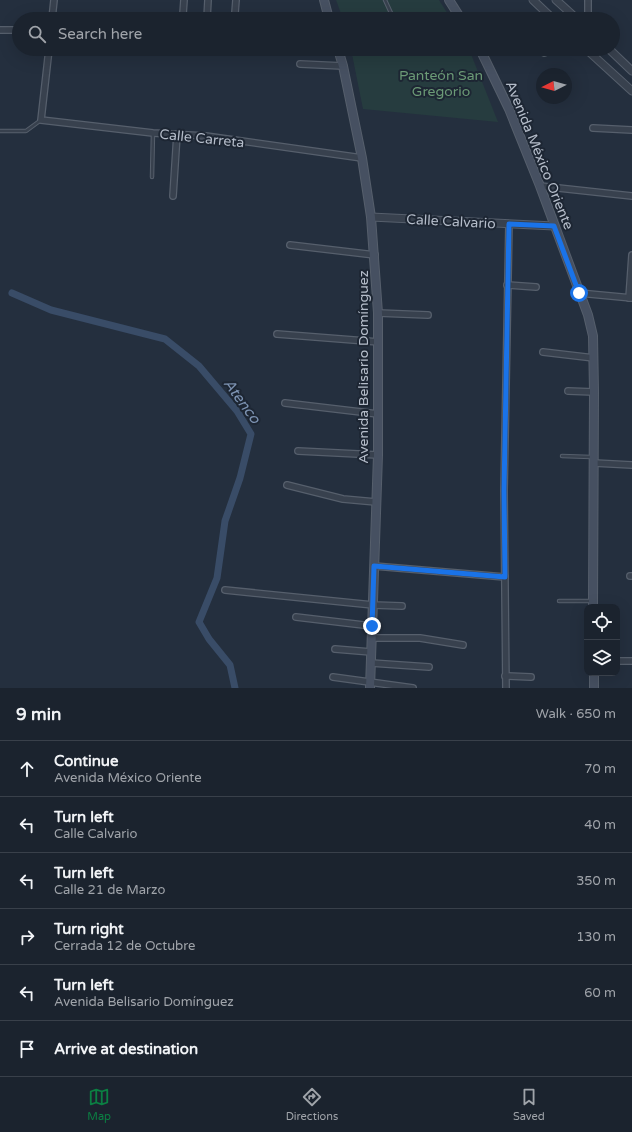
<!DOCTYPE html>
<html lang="en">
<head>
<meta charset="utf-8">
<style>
  body { margin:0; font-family:"Varela Round",sans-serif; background:#282f3a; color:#f1f3f6 }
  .controls { position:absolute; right:12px; bottom:12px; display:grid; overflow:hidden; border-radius:8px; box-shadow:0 4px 16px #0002 }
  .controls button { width:36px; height:36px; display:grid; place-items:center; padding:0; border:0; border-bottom:1px solid #39404a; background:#1b232e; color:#f1f3f6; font:20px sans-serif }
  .compass { position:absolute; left:536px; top:68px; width:36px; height:36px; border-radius:50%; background:#1b232e; box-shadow:0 4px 16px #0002; rotate:264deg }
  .stop { position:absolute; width:12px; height:12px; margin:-9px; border:3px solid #1a73e8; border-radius:50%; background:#fff }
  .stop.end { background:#1a73e8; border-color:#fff; box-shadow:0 1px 4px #0008 }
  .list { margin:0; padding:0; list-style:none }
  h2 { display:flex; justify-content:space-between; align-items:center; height:52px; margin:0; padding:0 16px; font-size:17px }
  h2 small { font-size:13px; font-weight:400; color:#a0a4aa }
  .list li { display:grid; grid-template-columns:26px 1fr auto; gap:12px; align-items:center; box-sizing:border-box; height:56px; padding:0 16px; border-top:1px solid #39404a }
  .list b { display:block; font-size:15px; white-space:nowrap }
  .list p { margin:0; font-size:13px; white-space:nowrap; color:#a0a4aa }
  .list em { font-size:13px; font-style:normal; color:#a0a4aa }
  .icon { flex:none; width:22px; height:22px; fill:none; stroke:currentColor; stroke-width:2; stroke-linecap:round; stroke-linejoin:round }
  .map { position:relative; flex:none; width:632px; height:688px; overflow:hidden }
  .search { position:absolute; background:#1b232e; box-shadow:0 4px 16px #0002; left:12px; right:12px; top:12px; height:44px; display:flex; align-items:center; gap:10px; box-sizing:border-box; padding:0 14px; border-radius:22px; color:#a0a4aa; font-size:15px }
  .sheet { height:388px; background:#1b232e }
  nav { display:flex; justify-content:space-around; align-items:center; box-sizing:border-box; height:56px; border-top:1px solid #39404a; background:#1b232e; font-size:11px; color:#a0a4aa }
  nav a { display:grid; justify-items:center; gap:2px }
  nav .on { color:#0b8043 }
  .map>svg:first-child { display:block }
</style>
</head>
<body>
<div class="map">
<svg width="632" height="688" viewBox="0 0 632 688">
  <rect width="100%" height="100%" fill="#242f3e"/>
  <g fill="#263c3f">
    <path d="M336 0H439L451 19H343Z"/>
    <path d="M351 49H469L498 122 363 109Z"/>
  </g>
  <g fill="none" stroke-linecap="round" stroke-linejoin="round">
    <path stroke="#394c67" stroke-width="7" d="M12 293 51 310 165 339 199 366 237 411 251 434 240 478 225 521 217 578 199 622 209 639 230 665 235 688"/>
    <g stroke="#565f6c" stroke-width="4.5">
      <g id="service">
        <path d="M385 0 391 13"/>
        <path d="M0 131H26L41 120"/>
        <path d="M152 177 153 133"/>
        <path d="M562 456 591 457"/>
        <path d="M559 601H592"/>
      </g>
    </g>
    <g stroke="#565f6c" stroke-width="8">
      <g id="minor">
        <path d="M588 0V19"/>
        <path d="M235 13 236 0"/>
        <path d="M183 14 184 0"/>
        <path d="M52 19 54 0"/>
        <path d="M207 19 208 0"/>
        <path d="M0 30H19"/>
        <path d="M49 49 41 120 153 133 206 136 362 158"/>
        <path d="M544 53 555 49"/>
        <path d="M300 64 343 66"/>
        <path d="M593 128 632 130"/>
        <path d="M540 186 632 196"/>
        <path d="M173 196 177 134"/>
        <path d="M290 245 375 255"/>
        <path d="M507 285 536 287"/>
        <path d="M579 293 632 298"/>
        <path d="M629 298 632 255"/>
        <path d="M378 313 428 315"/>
        <path d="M277 334 379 342"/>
        <path d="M543 352 594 358"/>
        <path d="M568 391 594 392"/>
        <path d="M285 403 378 414"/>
        <path d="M298 451 378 455"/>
        <path d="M594 463 632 465"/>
        <path d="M287 485 343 499 376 502"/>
        <path d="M374 566 505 577"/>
        <path d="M630 576H632"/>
        <path d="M225 590 373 605 402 606"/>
        <path d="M296 617 372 626"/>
        <path d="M372 638H420L463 645"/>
        <path d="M335 649 371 652"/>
        <path d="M617 661H632"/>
        <path d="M371 663 429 667"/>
        <path d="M505 676 531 677"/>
        <path d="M333 677 413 688"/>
        <path d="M506 688 504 491 509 224"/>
      </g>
    </g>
    <g stroke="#565f6c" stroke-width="9">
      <g id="tertiary">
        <path d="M533 0 553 19"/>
        <path d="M556 0 577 19"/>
        <path d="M586 49 632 91"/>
        <path d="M609 49 632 71"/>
        <path d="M371 217 554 226"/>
      </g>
    </g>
    <g stroke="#565f6c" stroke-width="10">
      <g id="secondary">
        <path d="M324 0 329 19"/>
        <path d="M449 0 461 19"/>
        <path d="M338 49 343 66 362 158 371 217 378 313V455L370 688"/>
        <path d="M480 49 509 109 540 186 588 315 593 336 594 392 593 607"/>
        <path d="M594 673V688"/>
      </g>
    </g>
    <use href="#service" stroke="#38414e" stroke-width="2.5"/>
    <use href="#minor" stroke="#38414e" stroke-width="5.5"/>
    <use href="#tertiary" stroke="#38414e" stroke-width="7"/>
    <use href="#secondary" stroke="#465061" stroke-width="8"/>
  </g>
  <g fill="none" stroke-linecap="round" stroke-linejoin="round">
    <path stroke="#1a73e8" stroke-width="5" d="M372 626 374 566 505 577 504 491 509 224 554 226 579 293"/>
  </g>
  <g text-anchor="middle" stroke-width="4" stroke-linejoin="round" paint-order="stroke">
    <g font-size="14" fill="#6b9a76" stroke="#1d2633">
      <text x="441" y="80">Panteón San<tspan x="441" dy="16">Gregorio</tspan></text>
    </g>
    <g font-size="14" fill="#b4bcc9" stroke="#1d2633">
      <text transform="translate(202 138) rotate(6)" y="5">Calle Carreta</text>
      <text transform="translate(540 155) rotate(68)" y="5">Avenida México Oriente</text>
      <text transform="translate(451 221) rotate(3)" y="5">Calle Calvario</text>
      <text transform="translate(363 367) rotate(-90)" y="5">Avenida Belisario Domínguez</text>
    </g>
    <g font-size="15" font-style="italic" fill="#7c92b1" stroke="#1d2633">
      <text transform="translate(242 401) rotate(54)" y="5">Atenco</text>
    </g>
  </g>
</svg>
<div class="controls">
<button><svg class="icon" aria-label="locate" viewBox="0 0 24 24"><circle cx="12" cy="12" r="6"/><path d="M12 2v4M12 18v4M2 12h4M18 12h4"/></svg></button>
<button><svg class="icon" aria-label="layers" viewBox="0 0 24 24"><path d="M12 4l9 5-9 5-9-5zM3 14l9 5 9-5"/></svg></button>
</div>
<svg class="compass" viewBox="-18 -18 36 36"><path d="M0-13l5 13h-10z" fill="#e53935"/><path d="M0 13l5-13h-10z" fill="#a0a4aa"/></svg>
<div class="stop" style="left:579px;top:293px"></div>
<div class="stop end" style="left:372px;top:626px"></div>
<div class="search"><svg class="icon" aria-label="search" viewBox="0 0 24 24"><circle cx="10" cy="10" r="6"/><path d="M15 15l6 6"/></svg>Search here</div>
</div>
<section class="sheet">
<h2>9 min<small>Walk · 650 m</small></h2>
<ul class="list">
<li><svg class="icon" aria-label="ahead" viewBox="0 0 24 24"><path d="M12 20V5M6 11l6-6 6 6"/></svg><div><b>Continue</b><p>Avenida México Oriente</p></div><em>70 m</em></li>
<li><svg class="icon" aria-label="left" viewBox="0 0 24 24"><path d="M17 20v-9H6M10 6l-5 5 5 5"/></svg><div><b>Turn left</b><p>Calle Calvario</p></div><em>40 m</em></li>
<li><svg class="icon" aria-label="left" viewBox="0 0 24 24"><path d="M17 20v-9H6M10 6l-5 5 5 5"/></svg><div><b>Turn left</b><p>Calle 21 de Marzo</p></div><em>350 m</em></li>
<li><svg class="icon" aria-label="right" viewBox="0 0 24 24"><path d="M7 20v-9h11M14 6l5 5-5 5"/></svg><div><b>Turn right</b><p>Cerrada 12 de Octubre</p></div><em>130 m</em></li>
<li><svg class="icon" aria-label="left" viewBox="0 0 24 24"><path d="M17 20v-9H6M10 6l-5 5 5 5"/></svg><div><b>Turn left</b><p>Avenida Belisario Domínguez</p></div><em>60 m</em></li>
<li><svg class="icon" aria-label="arrive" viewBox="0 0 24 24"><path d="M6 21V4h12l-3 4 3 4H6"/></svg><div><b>Arrive at destination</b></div></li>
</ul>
</section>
<nav>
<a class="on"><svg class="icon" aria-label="map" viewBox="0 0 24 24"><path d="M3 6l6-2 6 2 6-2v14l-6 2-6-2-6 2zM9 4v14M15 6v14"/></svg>Map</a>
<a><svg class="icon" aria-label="directions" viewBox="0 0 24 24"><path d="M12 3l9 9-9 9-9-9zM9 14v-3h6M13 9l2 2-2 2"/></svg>Directions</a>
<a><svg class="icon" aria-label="saved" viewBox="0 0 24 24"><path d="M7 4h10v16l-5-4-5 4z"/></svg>Saved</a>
</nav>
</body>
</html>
